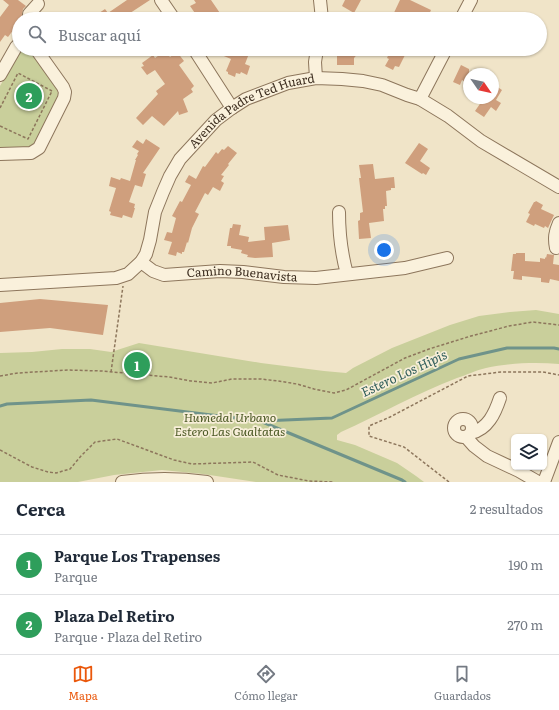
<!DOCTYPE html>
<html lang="es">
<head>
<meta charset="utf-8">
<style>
  body { margin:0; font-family:Literata,serif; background:#f2f2f3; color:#1f2937 }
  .controls { position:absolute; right:12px; bottom:12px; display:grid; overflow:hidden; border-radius:6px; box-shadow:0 1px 3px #0004 }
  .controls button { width:36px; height:36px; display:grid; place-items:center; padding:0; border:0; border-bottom:1px solid #e0e1e3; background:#fff; color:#1f2937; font:20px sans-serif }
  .compass { position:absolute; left:463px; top:68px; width:36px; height:36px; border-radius:50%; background:#fff; box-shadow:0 1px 3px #0004; rotate:124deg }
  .you { position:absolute; left:384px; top:250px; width:14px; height:14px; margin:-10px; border:3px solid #fff; border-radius:50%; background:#1a73e8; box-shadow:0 0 0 6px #1a73e833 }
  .badge { display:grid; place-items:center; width:26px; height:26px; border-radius:50%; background:#ea580c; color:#fff; font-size:13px; font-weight:700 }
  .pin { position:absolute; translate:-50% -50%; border:2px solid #fff; box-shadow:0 1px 4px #0006 }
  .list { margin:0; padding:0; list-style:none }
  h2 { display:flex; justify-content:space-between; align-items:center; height:52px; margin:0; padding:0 16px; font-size:17px }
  h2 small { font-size:13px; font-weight:400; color:#747a83 }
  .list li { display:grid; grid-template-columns:26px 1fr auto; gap:12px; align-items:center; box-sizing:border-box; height:60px; padding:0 16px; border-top:1px solid #e0e1e3 }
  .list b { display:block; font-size:15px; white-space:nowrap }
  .list p { margin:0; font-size:13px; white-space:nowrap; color:#747a83 }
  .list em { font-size:13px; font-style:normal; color:#747a83 }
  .icon { flex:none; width:22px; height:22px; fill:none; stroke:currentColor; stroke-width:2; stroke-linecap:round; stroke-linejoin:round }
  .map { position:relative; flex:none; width:559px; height:482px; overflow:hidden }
  .search { position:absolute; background:#fff; box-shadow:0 1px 3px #0004; left:12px; right:12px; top:12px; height:44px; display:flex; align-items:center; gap:10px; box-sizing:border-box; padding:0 14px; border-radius:22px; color:#747a83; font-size:15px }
  .sheet { height:172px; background:#fff }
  nav { display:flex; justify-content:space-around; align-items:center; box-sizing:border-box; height:56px; border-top:1px solid #e0e1e3; background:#fff; font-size:11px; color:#747a83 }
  nav a { display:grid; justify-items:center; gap:2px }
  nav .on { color:#ea580c }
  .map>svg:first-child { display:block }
</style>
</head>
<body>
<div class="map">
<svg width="559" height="482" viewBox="0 0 559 482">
  <rect width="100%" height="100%" fill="#f0e4c8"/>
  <g fill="#c9cf9b">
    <path d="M22 49H30L56 87 58 93 57 100 36 142C28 151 12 148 0 149V86L19 53Z"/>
    <path d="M536 310 559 314V364C535 362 509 363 486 368 476 370 467 375 457 378 417 393 379 415 341 432L337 435V440L355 445 397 463 416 476 424 482H256L203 474 162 470 114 475 78 482H0V353L32 352 62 349H90L111 352 139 343 261 363 324 371 346 373 353 368 392 348 450 325 479 316 510 312Z"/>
  </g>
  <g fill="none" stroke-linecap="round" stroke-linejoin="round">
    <g stroke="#6f938a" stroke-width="3">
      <path d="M0 406 7 404 91 400 260 421 402 480 405 482"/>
      <path d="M262 421 332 418 459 359 507 348H554L559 349"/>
    </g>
  </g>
  <g fill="#cf9f7d">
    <path d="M3 0H18L26 6 23 9 22 16 13 29H14L8 37 5 35 0 42V17L9 5Z"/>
    <path d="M127 0H150L121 19H90L105 9 108 13Z"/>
    <path d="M194 0H211L224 19H199L190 6 196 3Z"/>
    <path d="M345 0H361L354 13 342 6Z"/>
    <path d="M400 0H410L431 10 427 19H391Z"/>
    <path d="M207 49H230L236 51 237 49H244L250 51 245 64 250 66 247 75 241 72 240 74 236 73 235 77 228 74V72L226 71 231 59Z"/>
    <path d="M337 49H362L354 58V65H337Z"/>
    <path d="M391 49H408L399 67 395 66 393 70 385 66 389 59 387 58Z"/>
    <path d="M165 51 170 57 177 52 184 61 179 65 194 86 191 89 193 92 183 99 188 112 179 115 178 111 164 126 152 116 143 125 136 118 158 94 156 91 165 84 155 70 147 75 141 67 144 66 142 63 153 55 155 58Z"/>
    <path d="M461 65 469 69V84L462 80 460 85 453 82Z"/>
    <path d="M493 84 502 90 496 100 501 103 496 111 491 107 484 117 475 111 484 98H493Z"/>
    <path d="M146 139 160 148 143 173 146 174 142 187 135 185 129 202 135 204 134 208H135L132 218 123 215 122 218 110 215 111 212 109 211 116 188 109 186 111 177 120 180 121 178 130 181 136 160H135L138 155 137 154 139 151 132 147 137 140 143 144Z"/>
    <path d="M419 143 428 149 420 161 430 168 426 175 423 173 422 174 405 163Z"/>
    <path d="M228 146 237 153 228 164 229 165 221 175 224 176 221 181 224 183 220 191 213 187 208 195 205 193 195 212 199 214 192 228 188 243 187 242 184 252H182V254L177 252 176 256 168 254 172 242 164 240 167 232 172 233 176 218 172 216 180 201 182 202 191 185 185 182 189 175 196 179 203 166 205 167 216 152 218 154 222 149 224 150Z"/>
    <path d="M373 164 375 179 394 177 395 188H391V190L386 191 387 206H385V209H383L384 221 369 223 371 238 359 239 358 221 360 220V213L363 212 359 178H361L359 165Z"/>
    <path d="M536 201 543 205 541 209 554 215 548 228 545 226 544 228 535 224 534 226 526 222 530 214 528 213 534 202H535Z"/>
    <path d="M233 224 241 225 239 235 249 237 248 242 265 240 264 227 288 225 290 240 272 243 273 257 255 258 247 257 248 255 241 253 242 250 231 248V246H227L230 228H232Z"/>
    <path d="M516 253H525V261L540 262V258L545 259V257L546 258 547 254 554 255 553 264 559 265V281L550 279 549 283 541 282V278L522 276V280L513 279 514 271H511L513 254H516Z"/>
    <path d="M40 299 108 305 103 335 50 328 0 332V303Z"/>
  </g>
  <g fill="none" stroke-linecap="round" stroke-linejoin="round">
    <g stroke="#8d765c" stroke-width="14">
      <g id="minor">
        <path d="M161 0 174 19"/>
        <path d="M320 0 322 19"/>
        <path d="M29 19V14L38 4"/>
        <path d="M461 19 471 0"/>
        <path d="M194 49 232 108"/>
        <path d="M0 75 16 47 19 44"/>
        <path d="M316 78 315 62 317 49"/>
        <path d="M420 99 446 49"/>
        <path d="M0 154 31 153 39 148 64 98 65 92 63 87 36 49"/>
        <path d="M339 212C339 231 342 256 347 274"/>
        <path d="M556 248C554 238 555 232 559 223"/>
        <path id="s1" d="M141 262 153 271 164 275 220 271 243 272 284 277 316 278 405 268 447 258"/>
        <path id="s2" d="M0 285 116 278 128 274 141 262 146 254 150 240 155 212 163 192 170 176 180 159 216 120 232 108 246 99 288 83 316 78 342 79 363 81 382 85 407 95 420 99 448 116 481 141 559 187"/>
        <circle cx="463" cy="428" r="9"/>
        <path d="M471 433C488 429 495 413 500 398"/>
        <path d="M466 437 474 446 487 456 519 471 538 482"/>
        <path d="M122 482C151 478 178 478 207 482"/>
        <path d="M544 482 559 442"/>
      </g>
    </g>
    <g stroke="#8d765c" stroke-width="1.5" stroke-dasharray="3 2" stroke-linecap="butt">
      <path d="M0 108 18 73 52 91"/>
      <path d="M0 126 28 139 52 91"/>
      <path d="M111 372 123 286"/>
      <path d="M0 376 18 373 68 370 102 371 169 377 191 381 212 383 232 379H261L278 381 297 384 314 389 334 393 346 390 405 358 429 349 471 336 509 326 533 322 559 325"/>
      <path d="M0 450 32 467 48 472 56 473 70 469 81 456 95 442 117 439 174 460 192 464 253 462 278 475 309 481 333 482"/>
      <path d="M449 482 404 447 369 436V426L390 417 468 376 501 372H543L559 375"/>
    </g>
    <use href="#minor" stroke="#faf1dc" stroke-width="12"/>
  </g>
  <g text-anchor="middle" stroke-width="3.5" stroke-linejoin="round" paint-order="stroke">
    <g font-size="12" fill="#3d2e20" stroke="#f7eed8">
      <text dy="4" stroke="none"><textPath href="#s2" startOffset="347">Avenida Padre Ted Huard</textPath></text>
      <text dy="4" stroke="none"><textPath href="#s1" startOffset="105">Camino Buenavista</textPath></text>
    </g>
    <g font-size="12" font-style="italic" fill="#4d5a26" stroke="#f7eed8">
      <text x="230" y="422">Humedal Urbano<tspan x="230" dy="14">Estero Las Gualtatas</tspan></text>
    </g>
    <g font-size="13" font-style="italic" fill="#2f5d5a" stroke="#f7eed8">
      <text transform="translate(404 373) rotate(-25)" y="5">Estero Los Hipis</text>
    </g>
  </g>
</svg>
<div class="controls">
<button><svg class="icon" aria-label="layers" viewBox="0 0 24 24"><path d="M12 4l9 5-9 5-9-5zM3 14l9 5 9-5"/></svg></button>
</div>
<svg class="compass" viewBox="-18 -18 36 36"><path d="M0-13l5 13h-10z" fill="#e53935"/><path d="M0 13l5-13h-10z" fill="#747a83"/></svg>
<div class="you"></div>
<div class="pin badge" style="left:137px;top:365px;background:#2e9e5b">1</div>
<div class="pin badge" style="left:29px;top:96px;background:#2e9e5b">2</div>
<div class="search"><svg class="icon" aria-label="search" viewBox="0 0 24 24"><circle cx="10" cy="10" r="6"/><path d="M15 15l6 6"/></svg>Buscar aquí</div>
</div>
<section class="sheet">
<h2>Cerca<small>2 resultados</small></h2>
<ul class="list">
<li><span class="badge" style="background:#2e9e5b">1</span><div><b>Parque Los Trapenses</b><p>Parque</p></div><em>190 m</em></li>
<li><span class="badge" style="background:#2e9e5b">2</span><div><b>Plaza Del Retiro</b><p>Parque · Plaza del Retiro</p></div><em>270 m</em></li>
</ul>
</section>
<nav>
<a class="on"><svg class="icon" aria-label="map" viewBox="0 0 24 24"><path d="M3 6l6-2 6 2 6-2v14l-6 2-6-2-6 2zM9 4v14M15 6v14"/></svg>Mapa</a>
<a><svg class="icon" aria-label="directions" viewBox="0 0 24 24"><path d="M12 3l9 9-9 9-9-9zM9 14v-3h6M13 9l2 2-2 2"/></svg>Cómo llegar</a>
<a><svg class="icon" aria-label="saved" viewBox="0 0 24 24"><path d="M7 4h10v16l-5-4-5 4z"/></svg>Guardados</a>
</nav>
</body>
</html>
